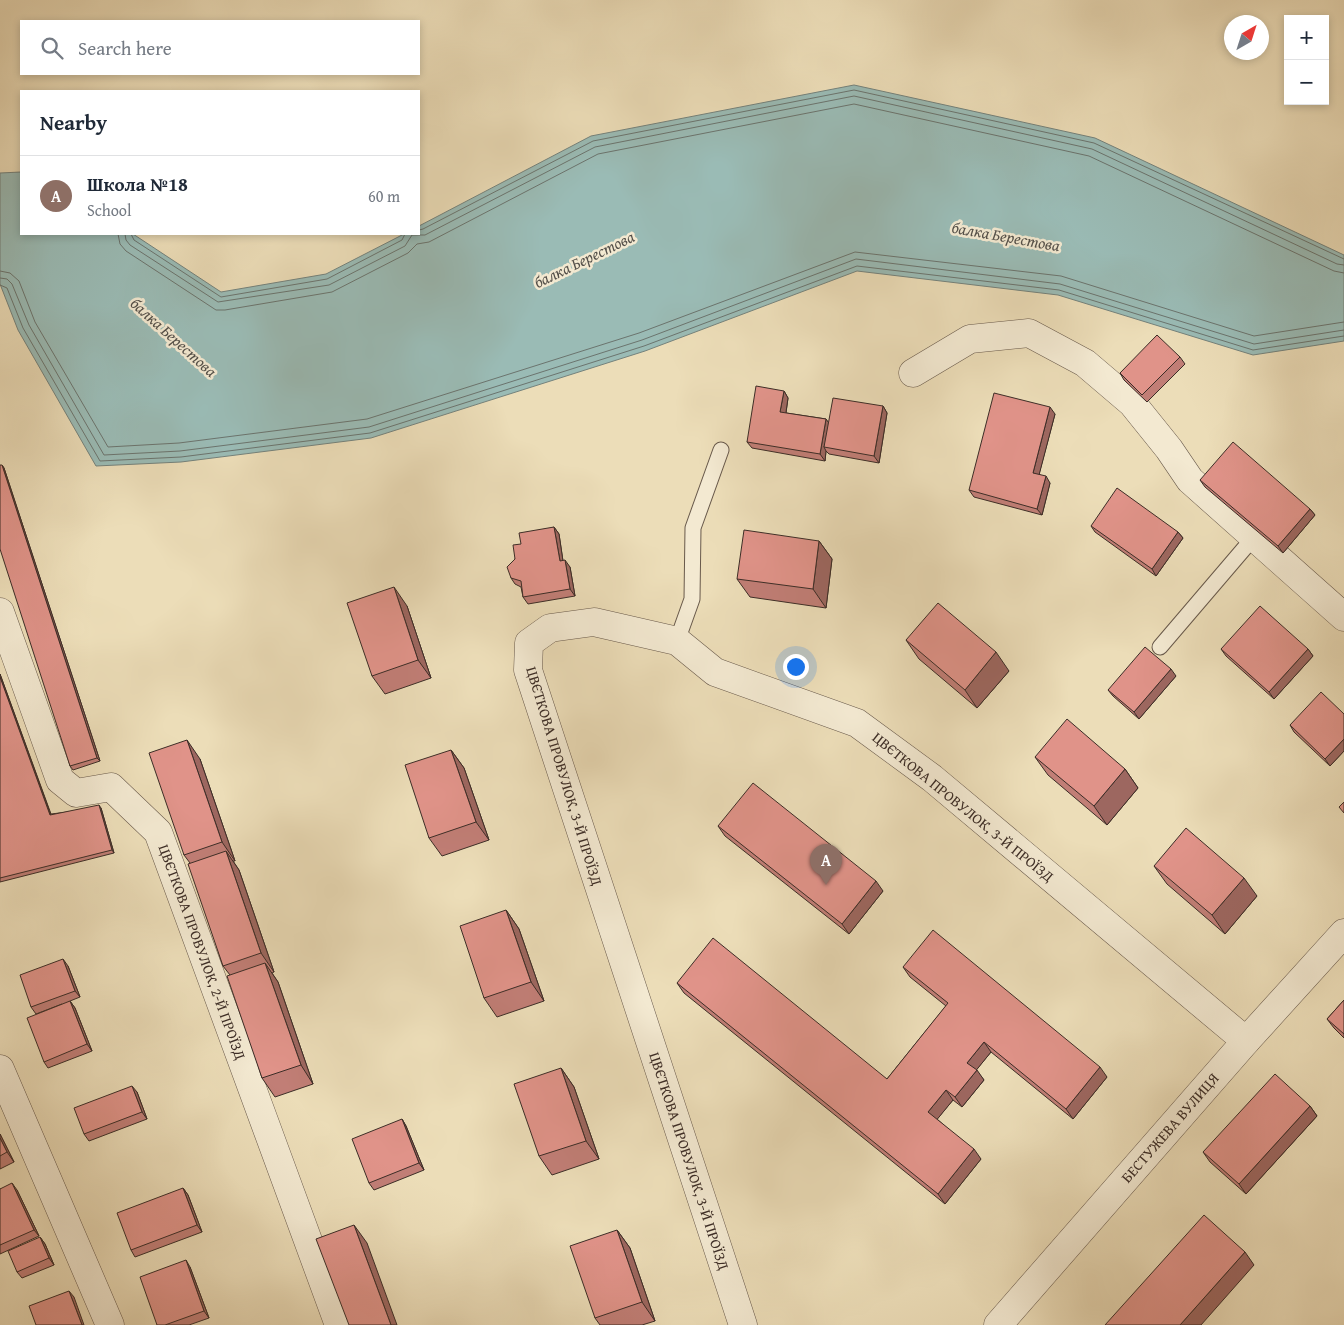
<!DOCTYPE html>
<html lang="en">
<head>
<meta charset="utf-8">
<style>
  body { margin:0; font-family:"Gentium Book Plus",serif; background:#f2f2f3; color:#1f2937 }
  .controls { position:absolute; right:15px; top:15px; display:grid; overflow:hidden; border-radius:0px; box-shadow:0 2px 8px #0003 }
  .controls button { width:45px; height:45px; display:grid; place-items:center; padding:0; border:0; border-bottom:1px solid #e0e1e3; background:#fff; color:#1f2937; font:25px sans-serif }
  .compass { position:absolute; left:1224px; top:15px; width:45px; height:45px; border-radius:50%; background:#fff; box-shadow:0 2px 8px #0003; rotate:39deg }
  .you { position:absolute; left:795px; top:666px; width:18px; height:18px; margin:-12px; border:4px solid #fff; border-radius:50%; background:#1a73e8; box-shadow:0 0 0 8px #1a73e833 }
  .badge { display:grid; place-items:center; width:32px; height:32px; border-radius:50%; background:#8f2418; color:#fff; font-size:16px; font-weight:700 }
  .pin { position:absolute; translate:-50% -41px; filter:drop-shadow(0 1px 2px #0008) }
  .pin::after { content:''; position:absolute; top:26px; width:18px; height:15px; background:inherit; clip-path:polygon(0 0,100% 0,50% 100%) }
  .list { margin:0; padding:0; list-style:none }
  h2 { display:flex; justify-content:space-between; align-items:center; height:65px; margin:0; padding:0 20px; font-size:21px }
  h2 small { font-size:16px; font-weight:400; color:#747a83 }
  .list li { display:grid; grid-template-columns:32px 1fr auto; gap:15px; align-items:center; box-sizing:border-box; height:80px; padding:0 20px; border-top:1px solid #e0e1e3 }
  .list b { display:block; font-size:19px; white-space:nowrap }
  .list p { margin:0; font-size:16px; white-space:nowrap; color:#747a83 }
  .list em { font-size:16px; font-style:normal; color:#747a83 }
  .icon { flex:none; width:28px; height:28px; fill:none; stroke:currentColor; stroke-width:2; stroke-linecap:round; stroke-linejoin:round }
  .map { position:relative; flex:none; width:1344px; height:1325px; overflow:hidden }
  .search { position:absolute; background:#fff; box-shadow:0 2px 8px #0003; left:20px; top:20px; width:400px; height:55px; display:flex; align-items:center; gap:12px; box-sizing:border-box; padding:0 18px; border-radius:0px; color:#747a83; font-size:19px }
  .panel { position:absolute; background:#fff; box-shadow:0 2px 8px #0003; left:20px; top:90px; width:400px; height:145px; border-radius:0px }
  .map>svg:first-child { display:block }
</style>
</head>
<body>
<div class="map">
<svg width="1344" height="1325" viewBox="0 0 1344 1325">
  <rect width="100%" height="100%" fill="#ecddb8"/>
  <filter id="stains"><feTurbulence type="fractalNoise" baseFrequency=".004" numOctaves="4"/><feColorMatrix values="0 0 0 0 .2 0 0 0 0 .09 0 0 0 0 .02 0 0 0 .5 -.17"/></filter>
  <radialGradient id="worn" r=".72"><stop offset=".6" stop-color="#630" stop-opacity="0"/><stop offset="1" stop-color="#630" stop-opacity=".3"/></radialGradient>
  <path fill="#9abbb5" stroke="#74827c" d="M854 85 1095 138 1344 255V341L1253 355 1058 295 857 271 645 351 371 438 181 462 96 466 18 330 0 284V173L21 172V234H133L221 292 326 274 404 234H419V226L591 136Z"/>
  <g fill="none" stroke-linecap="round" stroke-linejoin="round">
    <g stroke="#6b746e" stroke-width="1">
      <path d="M419 230 423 229 593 141 854 90 1094 143 1344 259"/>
      <path d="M118 234 120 244 126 251 216 310H225L332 292 408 253 417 244 429 242 598 154 854 104 1089 156 1334 271 1344 273"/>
      <path d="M125 234 126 240 130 245 218 302 329 285 405 246 412 235H425L595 147 854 96 1092 149 1337 264 1344 265"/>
      <path d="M131 234 134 240 221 297 327 279 402 240 405 234"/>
      <path d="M0 271 10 273 19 281 35 322 108 447 179 443 367 419 639 333 855 252 1061 276 1254 336 1344 322"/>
      <path d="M0 278 7 279 12 284 29 325 104 455 180 451 369 427 642 340 856 259 1060 284 1254 344 1344 330"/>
      <path d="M0 285 7 288 23 328 100 461 181 457 370 433 644 346 857 266 1059 290 1253 350 1344 336"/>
    </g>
    <g stroke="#68594b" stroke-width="17">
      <g id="service">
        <path d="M677 641 692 599 693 528 721 450"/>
        <path d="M1160 647 1254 537"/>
      </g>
    </g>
    <g stroke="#68594b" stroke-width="29">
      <g id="minor">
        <path d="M913 373 970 339 1029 333 1085 363 1132 403 1169 449 1190 480 1344 617"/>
        <path d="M0 612 60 780 76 793 111 787 158 832 339 1325"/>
        <path d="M0 1069 110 1325"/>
        <path d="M743 1325 528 670 529 643 550 628 594 622 677 641 715 672 857 723 932 778 1246 1041"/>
      </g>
    </g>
    <g stroke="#68594b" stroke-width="29">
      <path id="tertiary" d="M998 1325 1246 1041 1344 933"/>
    </g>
    <use href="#service" stroke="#f3e9d1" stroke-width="15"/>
    <use href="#minor" stroke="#f3e9d1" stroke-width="28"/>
    <use href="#tertiary" stroke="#f3e9d1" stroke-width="28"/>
  </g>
  <g fill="#c17e76" stroke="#3c2d27">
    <path d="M1180 357 1185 364 1147 402 1124 380 1120 373Z"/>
    <path d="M784 391 788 398 786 413 826 419 828 423 883 406 887 413 879 463 829 454 826 451 825 461 752 448 747 442Z"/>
    <path d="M1055 414 1039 474 1050 483 1042 515 974 497 969 490Z"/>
    <path d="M2 465 4 468 100 761 73 770 70 766Z"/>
    <path d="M1200 480 1310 509 1315 515 1283 553 1205 487Z"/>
    <path d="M1091 526 1178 532 1183 538 1156 576 1095 532Z"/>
    <path d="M554 527 559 534 563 561 570 567 575 596 528 604 523 597 521 587 515 584 511 578 515 559 521 544Z"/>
    <path d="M819 541 832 559 826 608 750 597 737 579Z"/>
    <path d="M407 606 431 678 385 694 372 676Z"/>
    <path d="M906 640 1009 671 977 708 919 659Z"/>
    <path d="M1221 649H1308L1313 656 1274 699 1226 656Z"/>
    <path d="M0 674 51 814 101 808 114 853 0 882Z"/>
    <path d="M1176 676 1139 719 1113 696 1108 690Z"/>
    <path d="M1344 714V751L1330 766 1294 732 1290 725Z"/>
    <path d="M451 750 464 768 489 840 442 856 429 838Z"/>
    <path d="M1035 757 1125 769 1138 788 1107 825 1048 775Z"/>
    <path d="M200 759 235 861H233L239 870 274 972 272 973 278 982 313 1084 275 1097 262 1078 230 975 223 966 190 863 184 855Z"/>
    <path d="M718 826 883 891 849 934 725 836Z"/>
    <path d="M1154 866 1257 896 1225 934 1167 884Z"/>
    <path d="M506 910 519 929 544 1001 497 1017 484 998Z"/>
    <path d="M68 966 80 997 70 1001 75 1008 92 1051 48 1068 44 1062 62 1004 36 1014 31 1007Z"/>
    <path d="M903 967 1107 1077 1073 1119 991 1052 976 1070 984 1080 962 1107 953 1100 937 1119 981 1159 945 1204 684 993 677 983 887 1079 946 1006 910 977Z"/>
    <path d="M1344 1000V1038L1334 1028 1327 1019Z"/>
    <path d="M561 1068 574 1087 599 1159 552 1175 539 1156Z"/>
    <path d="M137 1092 147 1119 89 1141 84 1134Z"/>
    <path d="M1310 1106 1317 1116 1246 1194 1210 1162 1203 1152Z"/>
    <path d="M402 1119 406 1126 424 1170 374 1190 369 1183Z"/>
    <path d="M0 1134 14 1162 0 1169Z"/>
    <path d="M183 1188 188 1195 202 1232 135 1257 131 1250Z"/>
    <path d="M0 1189 17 1190 39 1236 0 1254Z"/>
    <path d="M617 1230 630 1248 655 1321 642 1325H600L595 1318Z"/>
    <path d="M40 1237 45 1244 54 1265 22 1278 17 1272Z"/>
    <path d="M190 1267 209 1318 189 1325H157Z"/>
  </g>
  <g fill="#9d6760" stroke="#3c2d27">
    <path d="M784 391 788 398 785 419 780 412Z"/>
    <path d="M883 406 887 413 879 463 874 456Z"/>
    <path d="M1050 407 1055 414 1038 479 1033 473Z"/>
    <path d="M826 419 831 426 824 447 826 451 825 461 820 454Z"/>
    <path d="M2 465 4 468 100 761 97 758Z"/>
    <path d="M1046 476 1050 483 1042 515 1037 509Z"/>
    <path d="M1310 509 1315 515 1283 553 1278 546Z"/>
    <path d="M554 527 559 534 564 568 560 561Z"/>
    <path d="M1178 532 1183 538 1156 576 1152 569Z"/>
    <path d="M819 541 832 559 826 608 813 589Z"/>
    <path d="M565 560 570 567 575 596 570 589Z"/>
    <path d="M394 587 407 606 431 678 418 660Z"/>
    <path d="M1308 649 1313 656 1274 699 1269 692Z"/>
    <path d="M996 652 1009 671 977 708 965 690Z"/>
    <path d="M1171 669 1176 676 1139 719 1134 712Z"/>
    <path d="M0 674 52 818 50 815 0 677Z"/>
    <path d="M1344 739V751L1330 766 1325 759Z"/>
    <path d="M187 740 200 759 235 861 222 842Z"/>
    <path d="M451 750 464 768 489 840 476 822Z"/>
    <path d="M1125 769 1138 788 1107 825 1094 806Z"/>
    <path d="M99 805 101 808 114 853 112 850Z"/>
    <path d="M226 851 239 870 274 972 261 953Z"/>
    <path d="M1244 878 1257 896 1225 934 1212 915Z"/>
    <path d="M876 881 883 891 849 934 842 924Z"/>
    <path d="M506 910 519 929 544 1001 531 982Z"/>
    <path d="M63 959 68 966 80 997 75 991Z"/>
    <path d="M265 963 278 982 313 1084 301 1065Z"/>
    <path d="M70 1001 75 1008 92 1051 87 1044Z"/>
    <path d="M984 1042 991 1052 974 1073 967 1063Z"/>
    <path d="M1100 1067 1107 1077 1073 1119 1066 1109Z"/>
    <path d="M561 1068 574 1087 599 1159 586 1141Z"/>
    <path d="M977 1070 984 1080 962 1107 955 1097Z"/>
    <path d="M132 1086 137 1092 147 1119 142 1112Z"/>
    <path d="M946 1090 953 1100 935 1122 928 1112Z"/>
    <path d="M1310 1106 1317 1116 1246 1194 1239 1184Z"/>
    <path d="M402 1119 406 1126 424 1170 419 1163Z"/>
    <path d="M0 1134 14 1162 7 1152 0 1138Z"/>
    <path d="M974 1149 981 1159 945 1204 938 1194Z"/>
    <path d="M12 1183 17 1190 39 1236 34 1230Z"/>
    <path d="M183 1188 188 1195 202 1232 197 1225Z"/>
    <path d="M354 1225 367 1243 397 1325H391Z"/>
    <path d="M617 1230 630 1248 655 1321 642 1302Z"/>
    <path d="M40 1237 45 1244 54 1265 49 1258Z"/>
    <path d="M1245 1252 1254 1265 1201 1325H1180Z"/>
    <path d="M186 1260 190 1267 209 1318 204 1311Z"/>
    <path d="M69 1291 74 1297 84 1325H82Z"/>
  </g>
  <g fill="#e09389" stroke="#3c2d27">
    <path d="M1157 335 1180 357 1142 395 1120 373Z"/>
    <path d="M756 386 784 391 780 412 826 419 820 454 747 442Z"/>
    <path d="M994 393 1050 407 1033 473 1046 476 1037 509 969 490Z"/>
    <path d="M833 398 883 406 874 456 824 447Z"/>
    <path d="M1233 442 1310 509 1278 546 1200 480Z"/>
    <path d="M0 465H2L97 758 70 766 0 549Z"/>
    <path d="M1117 488 1178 532 1152 569 1091 526Z"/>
    <path d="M554 527 560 561 565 560 570 589 523 597 521 581 511 578 507 567 515 559 513 545 521 544 519 533Z"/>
    <path d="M744 530 819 541 813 589 737 579Z"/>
    <path d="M394 587 418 660 372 676 347 603Z"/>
    <path d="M938 603 996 652 965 690 906 640Z"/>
    <path d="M1260 606 1308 649 1269 692 1221 649Z"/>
    <path d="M1145 647 1171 669 1134 712 1108 690Z"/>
    <path d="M0 677 50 815 99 805 112 850 0 878Z"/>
    <path d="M1321 692 1344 714V739L1325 759 1290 725Z"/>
    <path d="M1067 719 1125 769 1094 806 1035 757Z"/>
    <path d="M187 740 222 842 184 855 149 753Z"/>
    <path d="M451 750 476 822 429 838 405 765Z"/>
    <path d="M753 783 876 881 842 924 718 826Z"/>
    <path d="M1344 802V813L1339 807Z"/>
    <path d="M1186 828 1244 878 1212 915 1154 866Z"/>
    <path d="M226 851 261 953 223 966 188 864Z"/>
    <path d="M506 910 531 982 484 998 460 926Z"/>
    <path d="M933 930 1100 1067 1066 1109 984 1042 967 1063 977 1070 955 1097 946 1090 928 1112 974 1149 938 1194 677 983 713 938 887 1079 948 1003 903 967Z"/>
    <path d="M63 959 75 991 31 1007 20 975Z"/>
    <path d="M265 963 301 1065 262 1078 227 976Z"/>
    <path d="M1344 1000V1034L1327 1019Z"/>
    <path d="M70 1001 87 1044 44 1062 27 1018Z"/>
    <path d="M561 1068 586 1141 539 1156 514 1084Z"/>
    <path d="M1275 1074 1310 1106 1239 1184 1203 1152Z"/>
    <path d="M132 1086 142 1112 84 1134 74 1108Z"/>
    <path d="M402 1119 419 1163 369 1183 352 1139Z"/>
    <path d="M0 1138 7 1152 0 1156Z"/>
    <path d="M12 1183 34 1230 0 1245V1189Z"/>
    <path d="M183 1188 197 1225 131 1250 117 1213Z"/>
    <path d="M1204 1215 1245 1252 1180 1325H1105Z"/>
    <path d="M354 1225 391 1325H349L316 1239Z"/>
    <path d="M617 1230 642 1302 595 1318 570 1246Z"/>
    <path d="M40 1237 49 1258 17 1272 8 1251Z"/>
    <path d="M186 1260 204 1311 165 1325H157L140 1277Z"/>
    <path d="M69 1291 82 1325H36L29 1306Z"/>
  </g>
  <g text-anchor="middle" stroke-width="5" stroke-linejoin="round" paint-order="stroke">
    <g font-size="15" fill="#3c2d27" stroke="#f3e9d1">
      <text transform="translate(564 776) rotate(73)" y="5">ЦВЄТКОВА ПРОВУЛОК, 3-Й ПРОЇЗД</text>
      <text transform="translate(963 807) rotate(39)" y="5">ЦВЄТКОВА ПРОВУЛОК, 3-Й ПРОЇЗД</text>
      <text transform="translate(202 952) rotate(70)" y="5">ЦВЄТКОВА ПРОВУЛОК, 2-Й ПРОЇЗД</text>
      <text transform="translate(1170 1128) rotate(-49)" y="5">БЕСТУЖЕВА ВУЛИЦЯ</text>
      <text transform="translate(689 1161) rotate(72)" y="5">ЦВЄТКОВА ПРОВУЛОК, 3-Й ПРОЇЗД</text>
    </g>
    <g font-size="16" font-style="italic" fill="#54504a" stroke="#f3e9d1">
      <text transform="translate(1006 236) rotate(10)" y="6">балка Берестова</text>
      <text transform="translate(584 259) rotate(-26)" y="6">балка Берестова</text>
      <text transform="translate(174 337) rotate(42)" y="6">балка Берестова</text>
    </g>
  </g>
  <rect width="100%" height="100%" filter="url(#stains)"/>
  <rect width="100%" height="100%" fill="url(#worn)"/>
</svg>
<div class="controls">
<button>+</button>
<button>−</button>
</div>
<svg class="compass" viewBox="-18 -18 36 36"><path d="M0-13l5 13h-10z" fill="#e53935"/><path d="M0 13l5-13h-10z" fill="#747a83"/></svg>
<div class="you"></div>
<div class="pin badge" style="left:826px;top:885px;background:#8d6e63">A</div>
<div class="search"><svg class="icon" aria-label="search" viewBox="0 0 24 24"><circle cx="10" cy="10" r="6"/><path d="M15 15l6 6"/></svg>Search here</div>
<section class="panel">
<h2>Nearby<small></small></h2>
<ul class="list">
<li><span class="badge" style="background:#8d6e63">A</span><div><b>Школа №18</b><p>School</p></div><em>60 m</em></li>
</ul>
</section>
</div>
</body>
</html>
